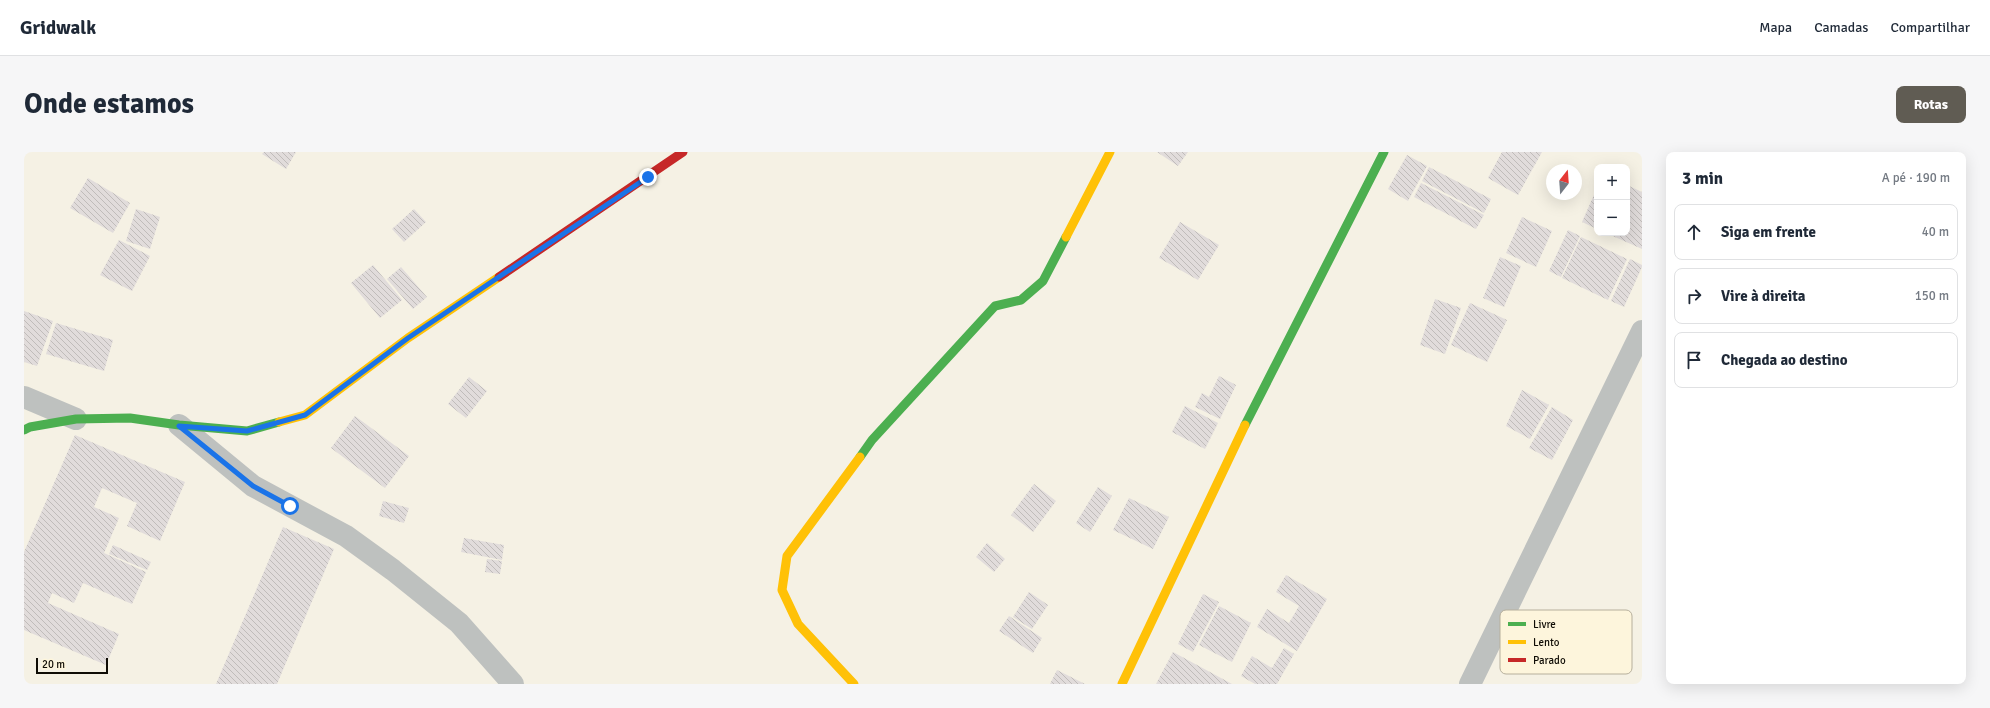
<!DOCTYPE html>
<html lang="pt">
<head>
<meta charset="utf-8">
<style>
  body { margin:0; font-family:Signika,sans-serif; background:#f6f6f7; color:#1f2937 }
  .controls { position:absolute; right:12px; top:12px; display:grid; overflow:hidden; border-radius:8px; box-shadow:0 4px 16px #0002 }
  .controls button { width:36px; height:36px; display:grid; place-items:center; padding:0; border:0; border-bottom:1px solid #e0e1e3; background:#fff; color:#1f2937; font:20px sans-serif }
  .compass { position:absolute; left:1522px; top:12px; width:36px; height:36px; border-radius:50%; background:#fff; box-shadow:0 4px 16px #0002; rotate:17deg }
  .scale { position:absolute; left:12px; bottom:10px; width:72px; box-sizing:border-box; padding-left:4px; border:2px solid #0f0c05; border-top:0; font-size:11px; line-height:14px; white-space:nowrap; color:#0f0c05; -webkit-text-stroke:3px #fdf5dc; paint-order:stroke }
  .stop { position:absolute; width:12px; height:12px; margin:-9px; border:3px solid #1a73e8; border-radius:50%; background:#fff }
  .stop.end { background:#1a73e8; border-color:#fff; box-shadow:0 1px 4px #0008 }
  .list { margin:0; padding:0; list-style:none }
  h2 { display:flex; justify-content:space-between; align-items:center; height:52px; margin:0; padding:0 16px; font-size:17px }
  h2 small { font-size:13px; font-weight:400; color:#747a83 }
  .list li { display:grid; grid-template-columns:26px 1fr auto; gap:12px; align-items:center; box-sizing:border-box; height:56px; margin:0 8px 8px; padding:0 8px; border:1px solid #e0e1e3; border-radius:8px }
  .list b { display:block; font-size:15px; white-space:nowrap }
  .list em { font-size:13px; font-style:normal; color:#747a83 }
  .icon { flex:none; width:22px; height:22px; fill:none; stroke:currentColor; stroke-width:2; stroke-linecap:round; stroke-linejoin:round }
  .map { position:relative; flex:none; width:1618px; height:532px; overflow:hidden; border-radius:8px }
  header { display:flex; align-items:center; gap:24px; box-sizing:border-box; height:56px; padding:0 20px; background:#fff; border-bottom:1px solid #e0e1e3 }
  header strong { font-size:19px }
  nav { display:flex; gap:22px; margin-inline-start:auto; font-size:14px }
  .intro { display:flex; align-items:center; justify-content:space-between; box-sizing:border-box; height:96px; padding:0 24px }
  h1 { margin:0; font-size:28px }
  .button { padding:10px 18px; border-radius:8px; background:#605c53; color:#fff; font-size:14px; font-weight:700 }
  main { display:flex; gap:24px; padding:0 24px }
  aside { flex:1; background:#fff; border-radius:8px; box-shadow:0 4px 16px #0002 }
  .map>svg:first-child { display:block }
</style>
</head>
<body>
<header>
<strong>Gridwalk</strong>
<nav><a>Mapa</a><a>Camadas</a><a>Compartilhar</a></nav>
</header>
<div class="intro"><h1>Onde estamos</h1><a class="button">Rotas</a></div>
<main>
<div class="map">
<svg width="1618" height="532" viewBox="0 0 1618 532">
  <defs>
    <pattern id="building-back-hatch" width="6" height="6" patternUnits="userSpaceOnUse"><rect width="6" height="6" fill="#e1dcdb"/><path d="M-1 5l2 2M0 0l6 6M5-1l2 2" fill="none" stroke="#c0bcba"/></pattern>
  </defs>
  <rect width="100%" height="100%" fill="#f5f1e4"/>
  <g fill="url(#building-back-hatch)">
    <path d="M240 0H272L262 17 238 2Z"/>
    <path d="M1133 0H1164L1154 14Z"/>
    <path d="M1478 0H1518L1494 43 1464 26Z"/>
    <path d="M1383 3 1403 14 1384 49 1364 37Z"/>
    <path d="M1405 15 1467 47 1460 61 1398 29Z"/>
    <path d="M64 26 106 51 89 81 46 56Z"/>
    <path d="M1397 31 1460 63 1452 77 1390 45Z"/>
    <path d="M1603 33 1618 40V97L1582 81H1603Z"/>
    <path d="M1573 36V77L1558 70Z"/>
    <path d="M112 57 136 65 126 97 102 89Z"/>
    <path d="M390 57 402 70 380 90 368 77Z"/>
    <path d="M1498 65 1528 79 1512 115 1482 101Z"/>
    <path d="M1156 70 1195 93 1174 128 1135 106Z"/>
    <path d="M1544 78 1556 84 1537 125 1525 119Z"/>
    <path d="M1557 85 1603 107 1584 148 1538 126Z"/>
    <path d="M95 88 126 104 108 139 76 123Z"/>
    <path d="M1476 105 1497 114 1480 155 1459 146Z"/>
    <path d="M1606 107 1618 113V115L1600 155 1587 149Z"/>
    <path d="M349 113 378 148 356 166 327 131Z"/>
    <path d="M377 115 403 145 389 157 363 127Z"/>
    <path d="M1411 147 1437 156 1421 202 1396 193Z"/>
    <path d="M1446 151 1483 168 1463 210 1427 193Z"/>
    <path d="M0 159 29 169 13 214 0 210Z"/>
    <path d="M32 171 89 188 80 219 22 202Z"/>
    <path d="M1195 224 1212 233 1196 267 1171 255 1178 241 1185 245Z"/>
    <path d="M445 225 463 239 442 266 424 252Z"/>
    <path d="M1498 238 1525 253 1506 287 1482 274Z"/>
    <path d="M1161 254 1194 271 1181 297 1148 280Z"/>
    <path d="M1528 255 1549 268 1528 308 1505 296Z"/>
    <path d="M331 264 385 304 361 336 307 296Z"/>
    <path d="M51 283 161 330 136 389 103 374 113 351 78 336 70 355 95 366 80 401 122 420 108 452 59 431 50 451 28 441 24 451 95 482 82 513 0 478V400Z"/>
    <path d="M1010 332 1032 349 1009 380 987 363Z"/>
    <path d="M1074 335 1088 344 1066 380 1052 371Z"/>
    <path d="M1105 346 1145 365 1129 397 1089 378Z"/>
    <path d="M359 349 385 356 380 371 355 364Z"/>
    <path d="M259 375 310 397 253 532H192Z"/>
    <path d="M440 386 480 393 478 408 437 400Z"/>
    <path d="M963 391 981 407 970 420 952 405Z"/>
    <path d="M89 393 127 410 123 418 85 402Z"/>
    <path d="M463 407 478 409 476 422 461 420Z"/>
    <path d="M1262 423 1303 447 1273 499 1233 475 1243 457 1265 471 1275 454 1252 440Z"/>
    <path d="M1005 440 1024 453 1008 477 989 465Z"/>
    <path d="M1179 442 1195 450 1169 500 1154 492Z"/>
    <path d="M1195 454 1227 471 1208 510 1175 493Z"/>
    <path d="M985 464 1018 486 1009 501 975 479Z"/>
    <path d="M1260 496 1270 502 1253 532H1231L1217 524 1228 504 1248 516Z"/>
    <path d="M1149 500 1208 532H1132Z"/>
    <path d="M1033 518 1061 532H1026Z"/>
  </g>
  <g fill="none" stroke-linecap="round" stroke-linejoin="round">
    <g stroke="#bec1bf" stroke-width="22">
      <path d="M0 245 52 267"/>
      <path d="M155 273 229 334 322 384 369 418 435 471 489 532"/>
      <path d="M1446 532 1618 179"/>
    </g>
    <g stroke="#4caf50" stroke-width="9">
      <path d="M1221 273 1360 0"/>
      <path d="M0 278 6 275 52 267 106 266 155 273 223 279 255 270"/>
      <path d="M836 305 848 288 971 154 997 148 1019 129 1042 85"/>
    </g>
    <g stroke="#ffc107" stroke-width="9">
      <path d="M1042 85 1086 0"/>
      <path d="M255 270 281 263 384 186 475 125"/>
      <path d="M830 532 774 472 758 438 763 404 836 305"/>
      <path d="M1098 532 1221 273"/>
    </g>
    <path stroke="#c62828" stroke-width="9" d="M475 125 659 0"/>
  </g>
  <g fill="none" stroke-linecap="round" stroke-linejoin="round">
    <path stroke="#1a73e8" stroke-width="5" d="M266 354 229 334 155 274 223 279 281 263 384 186 624 25"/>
  </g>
  <rect x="1476" y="458" width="132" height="64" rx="6" fill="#fdf5dc" stroke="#b6af9c" stroke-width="1"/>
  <rect x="1484" y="470" width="18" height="4" fill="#4caf50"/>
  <rect x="1484" y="488" width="18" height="4" fill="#ffc107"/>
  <rect x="1484" y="506" width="18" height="4" fill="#c62828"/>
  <g font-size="11" fill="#0f0c05">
    <text x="1509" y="476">Livre</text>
    <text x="1509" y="494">Lento</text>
    <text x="1509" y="512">Parado</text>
  </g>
</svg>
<div class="controls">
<button>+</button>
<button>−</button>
</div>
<svg class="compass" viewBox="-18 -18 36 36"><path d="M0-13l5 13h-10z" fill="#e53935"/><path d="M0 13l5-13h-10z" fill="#747a83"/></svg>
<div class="scale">20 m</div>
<div class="stop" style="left:266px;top:354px"></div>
<div class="stop end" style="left:624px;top:25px"></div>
</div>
<aside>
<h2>3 min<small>A pé · 190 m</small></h2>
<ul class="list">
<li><svg class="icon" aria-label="ahead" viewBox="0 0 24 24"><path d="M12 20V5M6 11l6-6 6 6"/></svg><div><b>Siga em frente</b></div><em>40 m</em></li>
<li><svg class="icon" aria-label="right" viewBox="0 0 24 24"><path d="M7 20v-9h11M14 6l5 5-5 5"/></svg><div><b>Vire à direita</b></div><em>150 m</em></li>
<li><svg class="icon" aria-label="arrive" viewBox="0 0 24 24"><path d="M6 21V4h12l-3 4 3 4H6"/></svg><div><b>Chegada ao destino</b></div></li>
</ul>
</aside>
</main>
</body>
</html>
